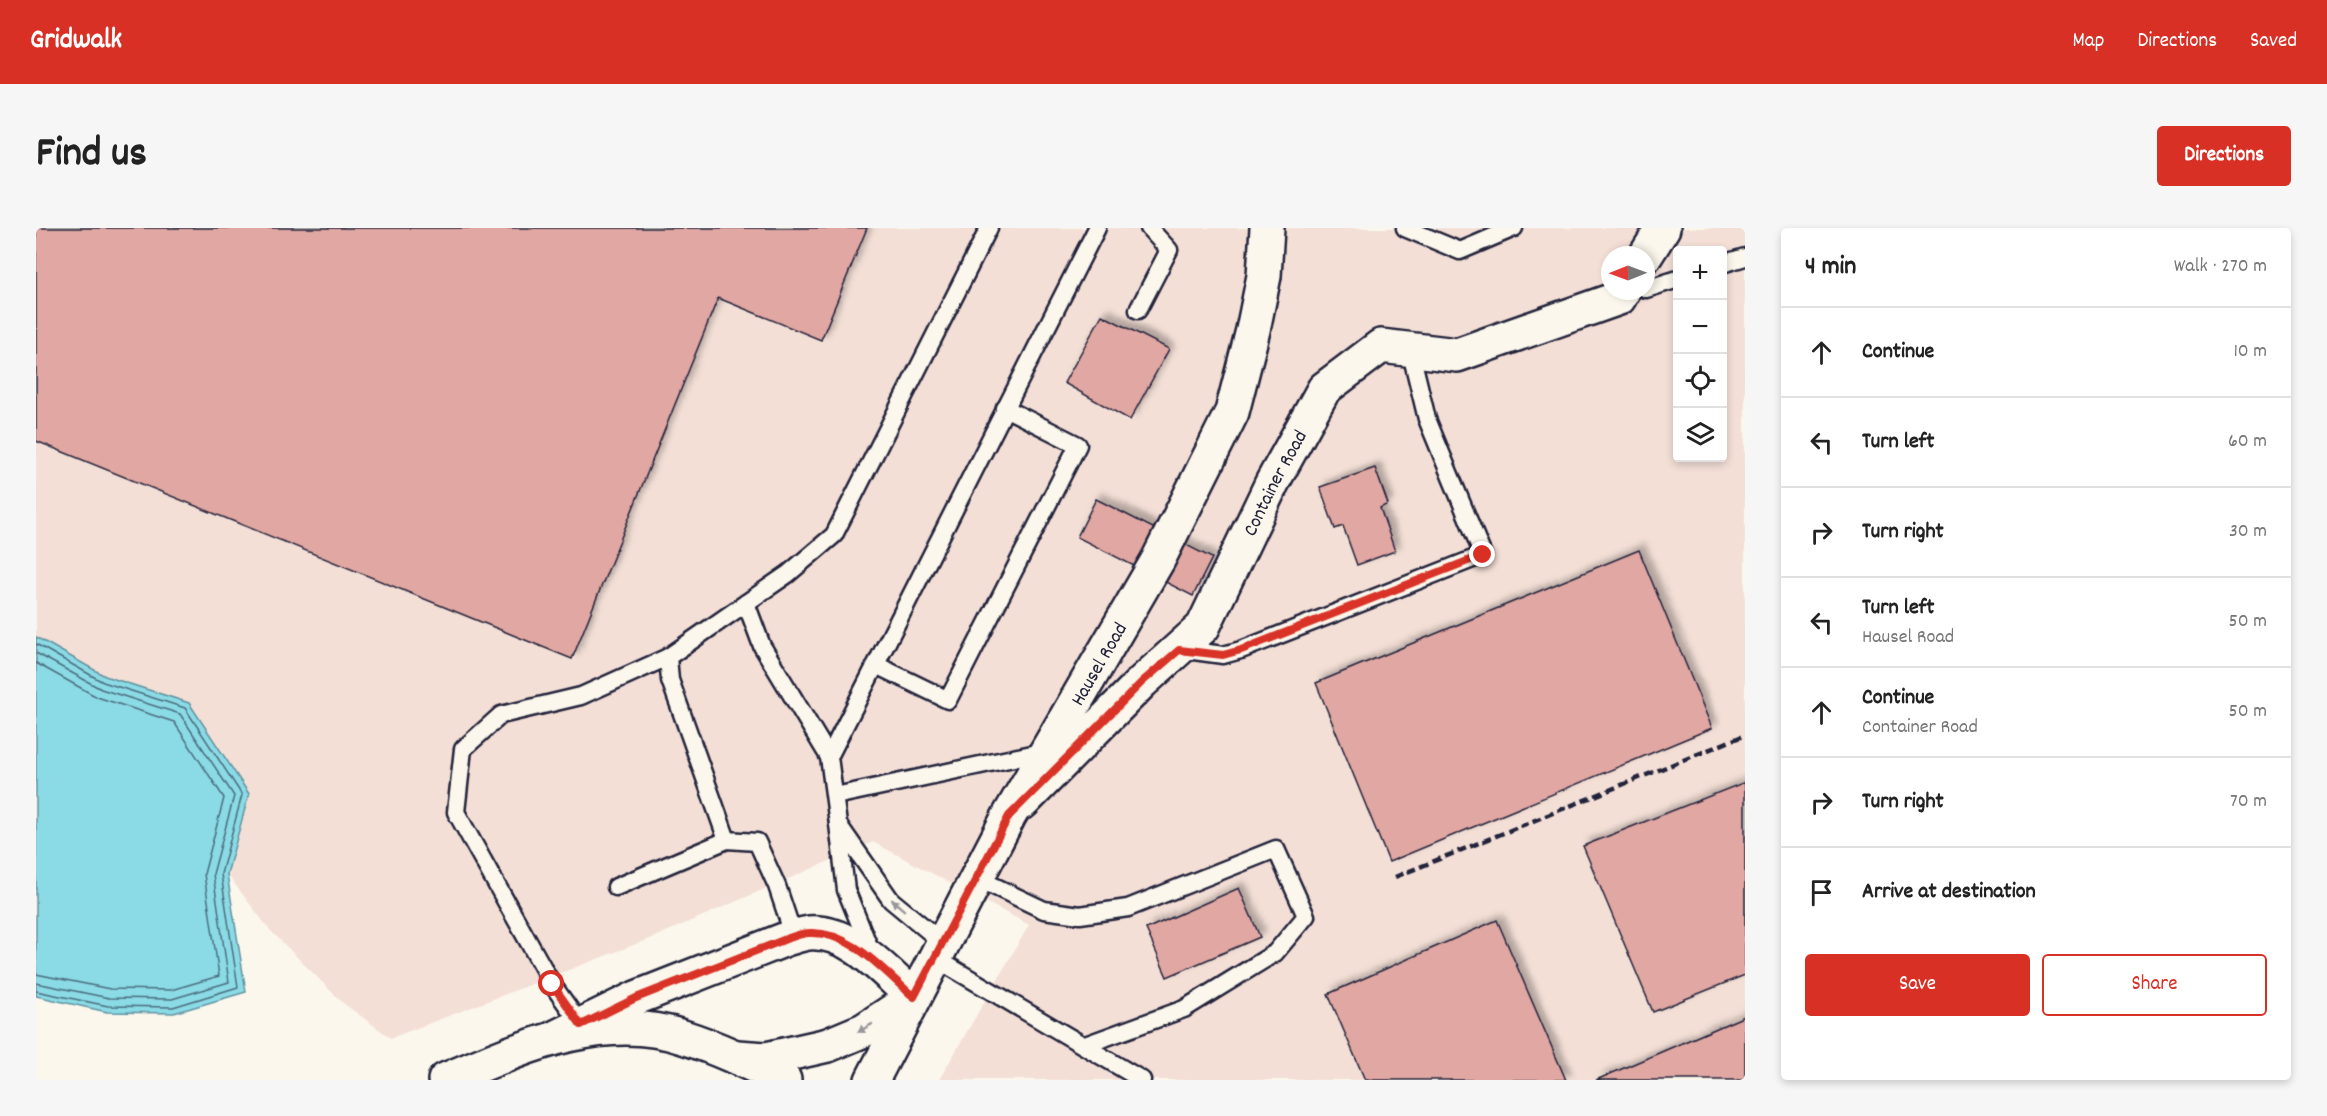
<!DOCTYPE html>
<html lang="en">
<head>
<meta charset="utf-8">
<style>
  body { margin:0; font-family:Dekko,sans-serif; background:#f6f6f6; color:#222 }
  .controls { position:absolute; right:18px; top:18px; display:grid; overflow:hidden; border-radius:6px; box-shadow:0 3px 9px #0003 }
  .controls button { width:54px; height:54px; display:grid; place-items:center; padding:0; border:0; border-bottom:2px solid #e0e0e0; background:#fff; color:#222; font:30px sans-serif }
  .compass { position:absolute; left:1565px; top:18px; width:54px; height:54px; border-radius:50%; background:#fff; box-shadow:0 3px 9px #0003; rotate:269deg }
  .stop { position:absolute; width:18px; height:18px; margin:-14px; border:4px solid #d93025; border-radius:50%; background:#fff }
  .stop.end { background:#d93025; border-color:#fff; box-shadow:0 2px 6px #0008 }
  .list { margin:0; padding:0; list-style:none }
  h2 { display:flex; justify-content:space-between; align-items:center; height:78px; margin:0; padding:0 24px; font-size:26px }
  h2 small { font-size:20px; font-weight:400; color:#767676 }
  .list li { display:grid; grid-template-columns:39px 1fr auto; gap:18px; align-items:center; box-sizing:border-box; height:90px; padding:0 24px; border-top:2px solid #e0e0e0 }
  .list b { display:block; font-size:22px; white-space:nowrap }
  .list p { margin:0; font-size:20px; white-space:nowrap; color:#767676 }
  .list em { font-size:20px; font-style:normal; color:#767676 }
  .actions { display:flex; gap:12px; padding:18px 24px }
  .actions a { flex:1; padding:14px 0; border:2px solid #d93025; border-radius:6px; text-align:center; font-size:21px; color:#d93025 }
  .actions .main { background:#d93025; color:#fff }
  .icon { flex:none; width:33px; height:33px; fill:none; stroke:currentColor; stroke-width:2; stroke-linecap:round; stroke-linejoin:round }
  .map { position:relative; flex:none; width:1709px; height:852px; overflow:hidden; border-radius:6px }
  header { display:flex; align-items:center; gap:36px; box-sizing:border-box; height:84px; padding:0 30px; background:#d93025; color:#fff }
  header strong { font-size:28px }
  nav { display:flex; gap:33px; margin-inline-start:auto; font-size:21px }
  .intro { display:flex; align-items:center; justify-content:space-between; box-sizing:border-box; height:144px; padding:0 36px }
  h1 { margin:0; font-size:42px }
  .button { padding:15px 27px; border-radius:6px; background:#d93025; color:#fff; font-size:21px; font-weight:700 }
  main { display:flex; gap:36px; padding:0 36px }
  aside { flex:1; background:#fff; border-radius:6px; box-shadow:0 3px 9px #0003 }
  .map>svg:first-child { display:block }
</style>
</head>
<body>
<header>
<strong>Gridwalk</strong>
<nav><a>Map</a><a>Directions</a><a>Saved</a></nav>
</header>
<div class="intro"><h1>Find us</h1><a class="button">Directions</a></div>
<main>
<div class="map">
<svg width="1709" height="852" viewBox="0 0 1709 852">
  <defs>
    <filter id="shadow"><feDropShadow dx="5.5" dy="-5.5" stdDeviation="3" flood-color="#0004"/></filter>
  </defs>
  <rect width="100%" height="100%" fill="#fbf7ec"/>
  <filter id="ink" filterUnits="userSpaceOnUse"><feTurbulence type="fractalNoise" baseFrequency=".0167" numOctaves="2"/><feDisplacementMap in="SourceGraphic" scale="12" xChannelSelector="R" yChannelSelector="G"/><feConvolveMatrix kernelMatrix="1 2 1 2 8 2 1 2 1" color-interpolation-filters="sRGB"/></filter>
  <g filter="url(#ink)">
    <path fill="#f3dfd6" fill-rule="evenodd" d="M0 0H1709V852H903L993 697 837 614 616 710 355 810 307 775 234 702 191 646 213 566 153 475 69 448 0 409ZM1642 22H1686V230H1642ZM1574 27H1610V63H1574Z"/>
    <path fill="#8adbe5" stroke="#6091a1" stroke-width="1.5" d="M0 409 69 448 153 475 213 566 191 646 210 764 138 785 71 784 0 768Z"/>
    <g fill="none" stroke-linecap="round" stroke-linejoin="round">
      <g stroke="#4c6c7f" stroke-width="1.5">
        <path d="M0 416 67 454 149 480 206 567 185 646 202 759 137 779 72 778 0 763"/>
        <path d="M0 425 65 461 144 486 198 568 177 646 193 754 136 771 73 770 0 755"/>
        <path d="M0 435 61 469 138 494 188 570 168 646 183 748 135 762 74 761 0 746"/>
      </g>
    </g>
    <g fill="#e1a7a2" stroke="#22223b" stroke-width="1.5" filter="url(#shadow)">
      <path d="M0 0H831L785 112 682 70 536 431 0 213Z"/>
      <path d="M1066 87 1133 121 1094 192 1028 155Z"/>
      <path d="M1339 240 1352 276 1344 280 1359 323 1321 337 1307 298 1299 301 1284 259Z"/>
      <path d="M1060 271 1176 330 1157 368 1041 309Z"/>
      <path d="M1603 322 1676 500 1353 634 1280 455Z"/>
      <path d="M1709 554V747L1617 784 1547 618Z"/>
      <path d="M1203 660 1224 709 1131 749 1110 701Z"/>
      <path d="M1461 692 1530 852H1329L1292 766Z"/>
      <path d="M1709 788V852H1560Z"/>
    </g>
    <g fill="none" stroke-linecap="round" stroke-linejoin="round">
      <g stroke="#22223b" stroke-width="21">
        <g id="service">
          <path d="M1369 0 1424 23 1478 0"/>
          <path d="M1686 36 1709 29"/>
          <path d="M1610 61 1642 51"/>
          <path d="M1102 82 1133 22 1113 0"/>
          <path d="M710 375 726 418 793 529"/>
          <path d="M1143 421 1187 427 1205 422 1447 327 1391 191 1374 121"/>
          <path d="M840 437 912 472 1042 217 969 180"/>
          <path d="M799 568 1010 523"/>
          <path d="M802 596 793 529 1061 0"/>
          <path d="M691 612 634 452 632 429 752 346 798 307 953 0"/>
          <path d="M941 650 1008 682 1044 687 1092 680 1240 621 1270 688 1239 725 1148 781 1049 817"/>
          <path d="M580 659 691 612 721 614 741 658 758 709"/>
          <path d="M836 726 810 662 802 596 855 672 907 715"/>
          <path d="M899 730 1106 852"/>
          <path d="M545 797 516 756 420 584 427 521 465 487 545 468 632 429"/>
        </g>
      </g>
      <g stroke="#22223b" stroke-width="38">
        <g id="minor">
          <path d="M1610 27 1627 0"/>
          <path id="s1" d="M987 574 1106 454 1167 399 1236 255 1288 161 1345 118 1421 127 1583 70 1587 63"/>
        </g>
      </g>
      <g stroke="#22223b" stroke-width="38">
        <g id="tertiary">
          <path id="s2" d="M836 852 973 588 1122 332 1196 184 1217 102 1228 48 1231 0"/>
        </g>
      </g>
      <g stroke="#22223b" stroke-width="38">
        <g id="secondary">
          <path d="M518 810 600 770 750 711C757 709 765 706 773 705 815 702 848 744 878 769L828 802 792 817 730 831 701 829"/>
          <path d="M409 852C484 821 565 782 647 809 682 820 715 836 748 852"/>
        </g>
      </g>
      <use href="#service" stroke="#fbf7ec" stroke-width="16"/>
      <use href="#minor" stroke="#fbf7ec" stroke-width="33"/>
      <use href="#tertiary" stroke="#fbf7ec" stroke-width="33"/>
      <use href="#secondary" stroke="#fbf7ec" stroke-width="33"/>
      <path stroke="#22223b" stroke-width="4.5" stroke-dasharray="9 4.5" stroke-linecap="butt" d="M1359 649 1709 507"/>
    </g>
    <defs><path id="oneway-solid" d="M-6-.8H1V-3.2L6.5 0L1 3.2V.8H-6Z" transform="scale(1.5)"/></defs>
    <g fill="#99979c">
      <use href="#oneway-solid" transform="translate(862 677) rotate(-139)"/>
      <use href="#oneway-solid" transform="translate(829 800) rotate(151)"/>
    </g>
  </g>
  <g fill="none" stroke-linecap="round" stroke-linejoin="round" filter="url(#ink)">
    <path stroke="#d93025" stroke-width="8" d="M516 756 545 797 600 770 750 711C757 709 765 705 773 705 816 703 848 744 878 769L973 588 1106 454 1143 422 1187 427 1205 422 1447 327"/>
  </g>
  <g text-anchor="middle" stroke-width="4.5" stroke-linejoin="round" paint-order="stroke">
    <g font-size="20" fill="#22223b" stroke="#fbf7ec">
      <text dy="7" stroke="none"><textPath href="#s1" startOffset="412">Container Road</textPath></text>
      <text dy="7" stroke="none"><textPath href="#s2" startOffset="474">Hausel Road</textPath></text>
    </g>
  </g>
</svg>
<div class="controls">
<button>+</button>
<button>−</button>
<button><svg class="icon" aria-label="locate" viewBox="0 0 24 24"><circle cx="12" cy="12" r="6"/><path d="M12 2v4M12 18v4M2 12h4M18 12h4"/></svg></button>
<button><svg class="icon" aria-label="layers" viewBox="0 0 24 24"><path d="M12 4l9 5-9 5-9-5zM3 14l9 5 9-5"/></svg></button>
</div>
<svg class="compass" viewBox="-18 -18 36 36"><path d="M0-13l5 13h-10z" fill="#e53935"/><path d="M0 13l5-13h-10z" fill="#767676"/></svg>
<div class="stop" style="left:516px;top:756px"></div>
<div class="stop end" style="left:1447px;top:327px"></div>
</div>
<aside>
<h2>4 min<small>Walk · 270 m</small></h2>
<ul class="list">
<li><svg class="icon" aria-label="ahead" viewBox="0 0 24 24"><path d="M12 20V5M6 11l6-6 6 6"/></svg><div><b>Continue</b></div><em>10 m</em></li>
<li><svg class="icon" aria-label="left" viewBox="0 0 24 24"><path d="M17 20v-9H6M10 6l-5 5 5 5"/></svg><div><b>Turn left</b></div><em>60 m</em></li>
<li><svg class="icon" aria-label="right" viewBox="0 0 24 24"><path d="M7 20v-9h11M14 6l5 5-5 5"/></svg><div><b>Turn right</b></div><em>30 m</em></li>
<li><svg class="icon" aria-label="left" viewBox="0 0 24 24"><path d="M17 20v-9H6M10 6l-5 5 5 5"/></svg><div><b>Turn left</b><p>Hausel Road</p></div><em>50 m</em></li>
<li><svg class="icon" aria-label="ahead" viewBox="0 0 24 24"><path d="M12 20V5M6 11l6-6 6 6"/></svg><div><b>Continue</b><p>Container Road</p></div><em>50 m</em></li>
<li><svg class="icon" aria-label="right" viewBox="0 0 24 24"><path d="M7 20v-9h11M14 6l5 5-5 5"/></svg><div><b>Turn right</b></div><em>70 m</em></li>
<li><svg class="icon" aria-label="arrive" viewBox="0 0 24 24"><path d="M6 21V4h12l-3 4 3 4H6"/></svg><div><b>Arrive at destination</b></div></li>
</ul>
<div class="actions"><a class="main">Save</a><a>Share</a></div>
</aside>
</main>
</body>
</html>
